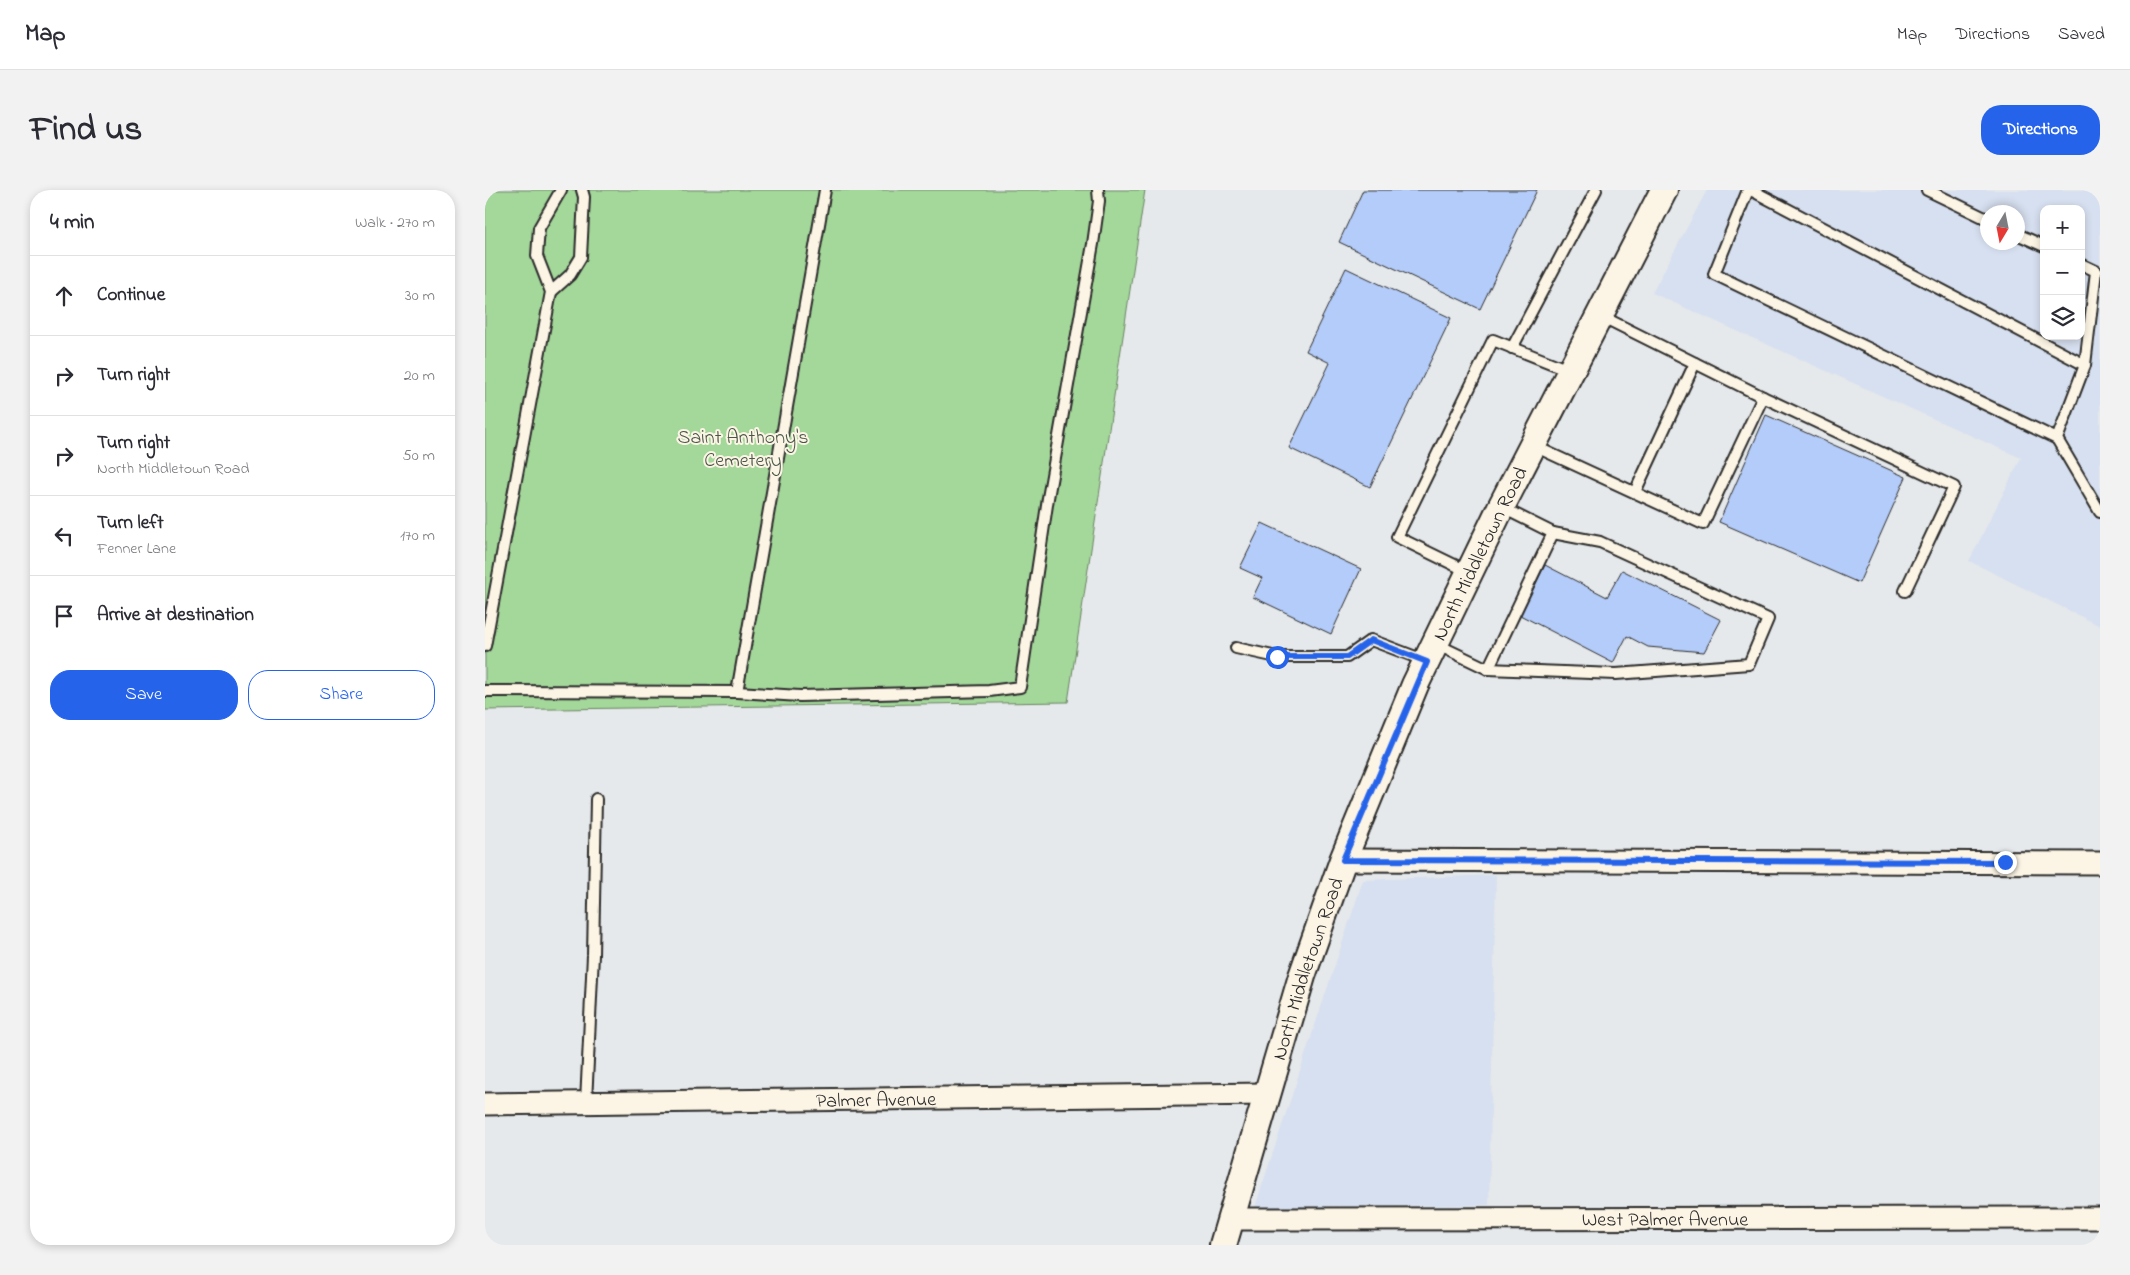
<!DOCTYPE html>
<html lang="en">
<head>
<meta charset="utf-8">
<style>
  body { margin:0; font-family:"Indie Flower",sans-serif; background:#f2f2f3; color:#2b2b33 }
  .controls { position:absolute; right:15px; top:15px; display:grid; overflow:hidden; border-radius:10px; box-shadow:0 2px 8px #0003 }
  .controls button { width:45px; height:45px; display:grid; place-items:center; padding:0; border:0; border-bottom:1px solid #e1e1e2; background:#fff; color:#2b2b33; font:25px sans-serif }
  .compass { position:absolute; left:1495px; top:15px; width:45px; height:45px; border-radius:50%; background:#fff; box-shadow:0 2px 8px #0003; rotate:190deg }
  .stop { position:absolute; width:15px; height:15px; margin:-11px; border:4px solid #2563eb; border-radius:50%; background:#fff }
  .stop.end { background:#2563eb; border-color:#fff; box-shadow:0 1px 5px #0008 }
  .list { margin:0; padding:0; list-style:none }
  h2 { display:flex; justify-content:space-between; align-items:center; height:65px; margin:0; padding:0 20px; font-size:21px }
  h2 small { font-size:16px; font-weight:400; color:#7c7c81 }
  .list li { display:grid; grid-template-columns:32px 1fr auto; gap:15px; align-items:center; box-sizing:border-box; height:80px; padding:0 20px; border-top:1px solid #e1e1e2 }
  .list b { display:block; font-size:19px; white-space:nowrap }
  .list p { margin:0; font-size:16px; white-space:nowrap; color:#7c7c81 }
  .list em { font-size:16px; font-style:normal; color:#7c7c81 }
  .actions { display:flex; gap:10px; padding:15px 20px }
  .actions a { flex:1; padding:11px 0; border:1px solid #2563eb; border-radius:20px; text-align:center; font-size:18px; color:#2563eb }
  .actions .main { background:#2563eb; color:#fff }
  .icon { flex:none; width:28px; height:28px; fill:none; stroke:currentColor; stroke-width:2; stroke-linecap:round; stroke-linejoin:round }
  .map { position:relative; flex:none; width:1615px; height:1055px; overflow:hidden; border-radius:20px }
  header { display:flex; align-items:center; gap:30px; box-sizing:border-box; height:70px; padding:0 25px; background:#fff; border-bottom:1px solid #e1e1e2 }
  header strong { font-size:24px }
  nav { display:flex; gap:28px; margin-inline-start:auto; font-size:18px }
  .intro { display:flex; align-items:center; justify-content:space-between; box-sizing:border-box; height:120px; padding:0 30px }
  h1 { margin:0; font-size:35px }
  .button { padding:12px 22px; border-radius:20px; background:#2563eb; color:#fff; font-size:18px; font-weight:700 }
  main { display:flex; gap:30px; padding:0 30px }
  aside { flex:1; background:#fff; border-radius:20px; box-shadow:0 2px 8px #0003 }
  .map>svg:first-child { display:block }
</style>
</head>
<body>
<header>
<strong>Map</strong>
<nav><a>Map</a><a>Directions</a><a>Saved</a></nav>
</header>
<div class="intro"><h1>Find us</h1><a class="button">Directions</a></div>
<main>
<aside>
<h2>4 min<small>Walk · 270 m</small></h2>
<ul class="list">
<li><svg class="icon" aria-label="ahead" viewBox="0 0 24 24"><path d="M12 20V5M6 11l6-6 6 6"/></svg><div><b>Continue</b></div><em>30 m</em></li>
<li><svg class="icon" aria-label="right" viewBox="0 0 24 24"><path d="M7 20v-9h11M14 6l5 5-5 5"/></svg><div><b>Turn right</b></div><em>20 m</em></li>
<li><svg class="icon" aria-label="right" viewBox="0 0 24 24"><path d="M7 20v-9h11M14 6l5 5-5 5"/></svg><div><b>Turn right</b><p>North Middletown Road</p></div><em>50 m</em></li>
<li><svg class="icon" aria-label="left" viewBox="0 0 24 24"><path d="M17 20v-9H6M10 6l-5 5 5 5"/></svg><div><b>Turn left</b><p>Fenner Lane</p></div><em>170 m</em></li>
<li><svg class="icon" aria-label="arrive" viewBox="0 0 24 24"><path d="M6 21V4h12l-3 4 3 4H6"/></svg><div><b>Arrive at destination</b></div></li>
</ul>
<div class="actions"><a class="main">Save</a><a>Share</a></div>
</aside>
<div class="map">
<svg width="1615" height="1055" viewBox="0 0 1615 1055">
  <rect width="100%" height="100%" fill="#e6e9eb"/>
  <filter id="ink" filterUnits="userSpaceOnUse"><feTurbulence type="fractalNoise" baseFrequency=".02" numOctaves="2"/><feDisplacementMap in="SourceGraphic" scale="10" xChannelSelector="R" yChannelSelector="G"/><feConvolveMatrix kernelMatrix="1 2 1 2 8 2 1 2 1" color-interpolation-filters="sRGB"/></filter>
  <g filter="url(#ink)">
    <g fill="#d7e0f0" fill-rule="evenodd">
      <path d="M1222 0H1615V436L1484 371 1536 268 1167 103ZM1559 19H1596V146H1559ZM1502 22H1532V52H1502Z"/>
      <path d="M1011 685 1004 1015 770 1017 878 690Z"/>
    </g>
    <path fill="#a4d89a" stroke="#688262" d="M0 0H660L583 512 0 520Z"/>
    <g fill="#b4ccfa" stroke="#2b2b2b">
      <path d="M878 0H1052L995 119 854 52Z"/>
      <path d="M861 78 966 128 885 297 804 258 845 173 821 161Z"/>
      <path d="M1281 225 1421 287 1374 393 1234 332Z"/>
      <path d="M777 333 876 379 846 444 768 407 777 388 755 378Z"/>
      <path d="M1060 375 1122 407 1137 380 1236 430 1219 462 1163 457 1142 446 1128 473 1035 425Z"/>
    </g>
    <g fill="none" stroke-linecap="round" stroke-linejoin="round">
      <g stroke="#2b2b2b" stroke-width="14">
        <g id="service">
          <path d="M1263 0 1229 84 1572 249"/>
          <path d="M1266 0 1600 175 1572 249 1615 322"/>
          <path d="M1442 0 1502 29"/>
          <path d="M1532 44 1559 56"/>
          <path d="M1596 74 1611 81 1600 175"/>
          <path d="M66 102 85 85 96 67 99 7 97 0"/>
          <path d="M1027 158 1111 0"/>
          <path d="M1278 207 1469 297 1420 401"/>
          <path d="M1049 256 1218 334 1278 207 1116 126"/>
          <path d="M1150 302 1210 173"/>
          <path d="M984 382 912 347 1008 150 1086 181"/>
          <path d="M951 454 1003 479 1068 343 1016 317"/>
          <path d="M0 456 66 102 52 66 54 38 76 0"/>
          <path d="M751 458 792 467H862L886 450 941 471"/>
          <path d="M1003 479 1131 484 1264 474 1283 429 1115 352 1068 343"/>
          <path d="M0 501 252 502 340 0"/>
          <path d="M252 502 315 506 504 501 535 497 563 308 608 54 614 11 613 0"/>
          <path d="M101 913 108 765 111 609"/>
        </g>
      </g>
      <g stroke="#2b2b2b" stroke-width="25">
        <g id="minor">
          <path d="M858 670 1615 673"/>
          <path id="s1" d="M0 914 782 904"/>
          <path id="s2" d="M745 1029 1615 1028"/>
        </g>
      </g>
      <g stroke="#2b2b2b" stroke-width="30">
        <g id="tertiary">
          <path id="s3" d="M738 1055 817 786 858 670 930 495 1016 317 1179 0"/>
        </g>
      </g>
      <use href="#service" stroke="#fcf5e5" stroke-width="10"/>
      <use href="#minor" stroke="#fcf5e5" stroke-width="21"/>
      <use href="#tertiary" stroke="#fcf5e5" stroke-width="26"/>
    </g>
  </g>
  <g fill="none" stroke-linecap="round" stroke-linejoin="round" filter="url(#ink)">
    <path stroke="#2563eb" stroke-width="6" d="M792 467H862L886 450 942 472 858 670 1520 672"/>
  </g>
  <g text-anchor="middle" stroke-width="4" stroke-linejoin="round" paint-order="stroke">
    <g font-size="20" fill="#495647" stroke="#fcf5e5">
      <text x="258" y="253">Saint Anthony's<tspan x="258" dy="23">Cemetery</tspan></text>
    </g>
    <g font-size="20" fill="#2b2b2b" stroke="#fcf5e5">
      <text dy="7" stroke="none"><textPath href="#s3" startOffset="739">North Middletown Road</textPath></text>
      <text dy="7" stroke="none"><textPath href="#s3" startOffset="289">North Middletown Road</textPath></text>
      <text dy="7" stroke="none"><textPath href="#s1" startOffset="391">Palmer Avenue</textPath></text>
      <text dy="7" stroke="none"><textPath href="#s2" startOffset="435">West Palmer Avenue</textPath></text>
    </g>
  </g>
</svg>
<div class="controls">
<button>+</button>
<button>−</button>
<button><svg class="icon" aria-label="layers" viewBox="0 0 24 24"><path d="M12 4l9 5-9 5-9-5zM3 14l9 5 9-5"/></svg></button>
</div>
<svg class="compass" viewBox="-18 -18 36 36"><path d="M0-13l5 13h-10z" fill="#e53935"/><path d="M0 13l5-13h-10z" fill="#7c7c81"/></svg>
<div class="stop" style="left:792px;top:467px"></div>
<div class="stop end" style="left:1520px;top:672px"></div>
</div>
</main>
</body>
</html>
